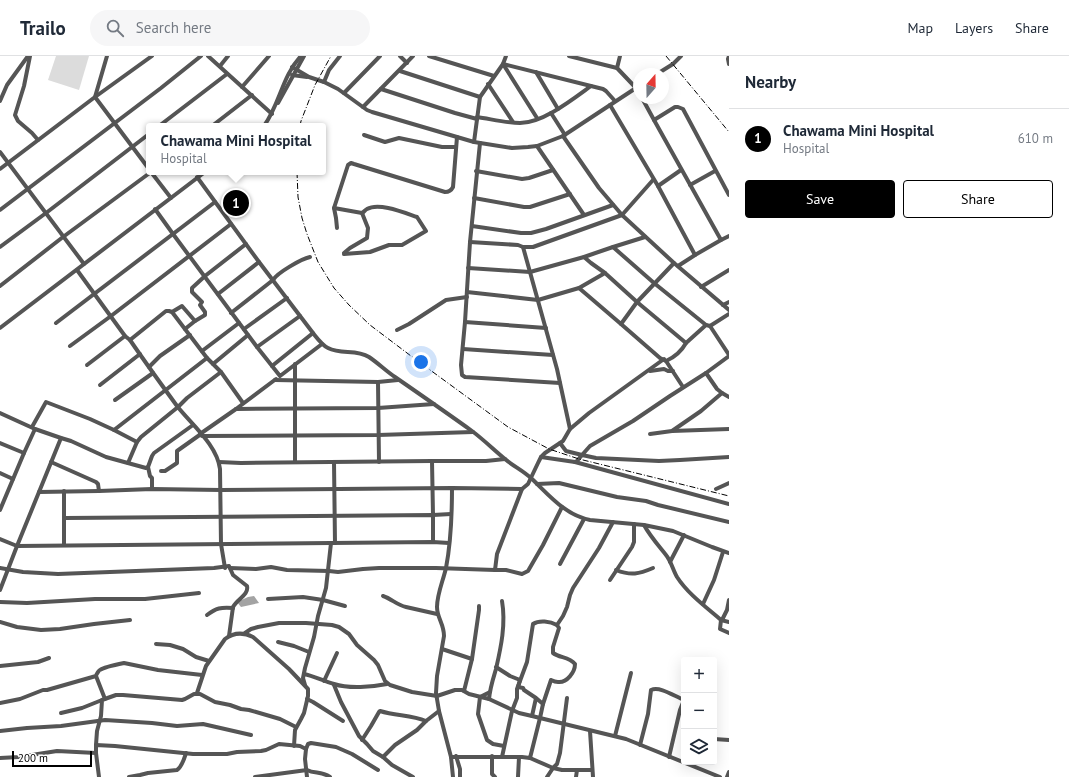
<!DOCTYPE html>
<html lang="en">
<head>
<meta charset="utf-8">
<style>
  body { margin:0; font-family:"PT Sans",sans-serif; background:#f6f6f7; color:#1f2937 }
  .controls { position:absolute; right:12px; bottom:12px; display:grid; overflow:hidden; border-radius:4px; box-shadow:0 4px 16px #0002 }
  .controls button { width:36px; height:36px; display:grid; place-items:center; padding:0; border:0; border-bottom:1px solid #e0e1e3; background:#fff; color:#1f2937; font:20px sans-serif }
  .compass { position:absolute; left:633px; top:12px; width:36px; height:36px; border-radius:50%; background:#fff; box-shadow:0 4px 16px #0002; rotate:20deg }
  .scale { position:absolute; left:12px; bottom:10px; width:80px; box-sizing:border-box; padding-left:4px; border:2px solid #000; border-top:0; font-size:11px; line-height:14px; white-space:nowrap; color:#000; -webkit-text-stroke:3px #fff; paint-order:stroke }
  .you { position:absolute; left:421px; top:306px; width:14px; height:14px; margin:-10px; border:3px solid #fff; border-radius:50%; background:#1a73e8; box-shadow:0 0 0 6px #1a73e833 }
  .badge { display:grid; place-items:center; width:26px; height:26px; border-radius:50%; background:#000; color:#fff; font-size:13px; font-weight:700 }
  .pin { position:absolute; translate:-50% -50%; border:2px solid #fff; box-shadow:0 1px 4px #0006 }
  .popup { position:absolute; left:146px; top:67px; width:180px; height:52px; box-sizing:border-box; display:grid; place-content:center; border-radius:4px; background:#fff; filter:drop-shadow(0 1px 3px #0005); font-size:13px; white-space:nowrap; color:#747a83 }
  .popup b { font-size:15px; color:#1f2937 }
  .popup::after { content:''; position:absolute; left:50%; top:100%; margin-left:-8px; border:8px solid transparent; border-top-color:#fff }
  .list { margin:0; padding:0; list-style:none }
  h2 { display:flex; justify-content:space-between; align-items:center; height:52px; margin:0; padding:0 16px; font-size:17px }
  h2 small { font-size:13px; font-weight:400; color:#747a83 }
  .list li { display:grid; grid-template-columns:26px 1fr auto; gap:12px; align-items:center; box-sizing:border-box; height:60px; padding:0 16px; border-top:1px solid #e0e1e3 }
  .list b { display:block; font-size:15px; white-space:nowrap }
  .list p { margin:0; font-size:13px; white-space:nowrap; color:#747a83 }
  .list em { font-size:13px; font-style:normal; color:#747a83 }
  .actions { display:flex; gap:8px; padding:12px 16px }
  .actions a { flex:1; padding:9px 0; border:1px solid #000; border-radius:4px; text-align:center; font-size:14px; color:#000 }
  .actions .main { background:#000; color:#fff }
  .icon { flex:none; width:22px; height:22px; fill:none; stroke:currentColor; stroke-width:2; stroke-linecap:round; stroke-linejoin:round }
  .map { position:relative; flex:none; width:729px; height:721px; overflow:hidden }
  header { display:flex; align-items:center; gap:24px; box-sizing:border-box; height:56px; padding:0 20px; background:#fff; border-bottom:1px solid #e0e1e3 }
  header strong { font-size:19px }
  nav { display:flex; gap:22px; margin-inline-start:auto; font-size:14px }
  .search { width:280px; height:36px; background:#f6f6f7; display:flex; align-items:center; gap:10px; box-sizing:border-box; padding:0 14px; border-radius:22px; color:#747a83; font-size:15px }
  main { display:flex }
  aside { flex:1; background:#fff }
  .map>svg:first-child { display:block }
</style>
</head>
<body>
<header>
<strong>Trailo</strong>
<div class="search"><svg class="icon" aria-label="search" viewBox="0 0 24 24"><circle cx="10" cy="10" r="6"/><path d="M15 15l6 6"/></svg>Search here</div>
<nav><a>Map</a><a>Layers</a><a>Share</a></nav>
</header>
<main>
<div class="map">
<svg width="729" height="721" viewBox="0 0 729 721">
  <rect width="100%" height="100%" fill="#fff"/>
  <path fill="#dcdcdc" d="M56 0H89L79 34 48 24Z"/>
  <path fill="#a3a3a3" d="M254 540 259 547 241 551 237 546 248 541Z"/>
  <g fill="none" stroke-linecap="round" stroke-linejoin="round">
    <g stroke="#555" stroke-width="4">
      <path d="M30 0 24 30 15 59 18 65 32 77 38 84"/>
      <path d="M107 0 95 41 149 113"/>
      <path d="M208 0 272 58"/>
      <path d="M400 0 407 7"/>
      <path d="M429 0 494 20"/>
      <path d="M506 0 503 8 537 62"/>
      <path d="M569 0 617 12 636 32 639 37"/>
      <path d="M729 0 728 3 729 8"/>
      <path d="M220 10 228 0"/>
      <path d="M292 11 309 21 324 26 338 33 367 54 372 56 474 86 512 92 528 91 537 90 563 80 639 30"/>
      <path d="M617 12 620 0"/>
      <path d="M400 15 480 41"/>
      <path d="M536 16 558 53"/>
      <path d="M657 18 673 8 681 0"/>
      <path d="M292 19 307 21"/>
      <path d="M324 26 329 14 340 0"/>
      <path d="M488 28 513 66"/>
      <path d="M242 31 269 0"/>
      <path d="M381 33 455 57 477 63"/>
      <path d="M344 37 380 0"/>
      <path d="M642 42 654 64 675 51H678L683 53 729 139"/>
      <path d="M0 45 7 29 28 0"/>
      <path d="M278 47 304 0"/>
      <path d="M610 49 658 130 695 199"/>
      <path d="M363 51 413 0"/>
      <path d="M551 57 565 79"/>
      <path d="M477 61C491 63 506 67 520 67 543 67 573 43 591 30"/>
      <path d="M654 64 721 184 695 199 678 210"/>
      <path d="M159 70 227 18"/>
      <path d="M212 70 252 39"/>
      <path d="M264 70C280 48 282 20 301 0"/>
      <path d="M364 79 385 86 399 82 442 91H456"/>
      <path d="M563 80 599 132 622 159 674 207 729 254"/>
      <path d="M474 86 480 41 503 8 603 33 606 35 615 45"/>
      <path d="M480 87 470 186 465 266 461 309 462 319 465 321 560 327"/>
      <path d="M537 90 584 159"/>
      <path d="M0 96 84 208"/>
      <path d="M0 113 95 41 152 0"/>
      <path d="M476 115 522 123 529 122 553 114"/>
      <path d="M197 121 259 206 313 277C317 282 322 289 328 292 341 299 356 293 369 301 378 307 386 315 395 321 421 339 447 357 472 375 484 384 494 394 505 403 513 410 524 415 532 423 549 439 565 459 590 464L644 469 673 475 712 491 729 497"/>
      <path d="M690 129 715 115"/>
      <path d="M658 130 681 114"/>
      <path d="M474 142 524 151H530L570 138"/>
      <path d="M334 152 362 157C364 156 365 154 367 153 379 146 405 157 417 161L426 175 402 189H389L370 196 344 198"/>
      <path d="M155 153 173 178 257 291 280 320 322 288"/>
      <path d="M0 154 161 32 201 0"/>
      <path d="M472 170 521 177H531L546 173 613 149"/>
      <path d="M337 172 336 162 334 152 348 109 351 107 354 108 445 136C449 136 451 135 453 131L457 81"/>
      <path d="M721 184 729 180"/>
      <path d="M470 186 518 189 523 191 557 313 570 373"/>
      <path d="M0 191 46 157 149 78"/>
      <path d="M523 191H533L622 159 653 124"/>
      <path d="M613 191 654 227 706 269"/>
      <path d="M344 197 350 192 367 182 368 172 362 157"/>
      <path d="M584 201 591 207 605 217"/>
      <path d="M468 212 530 216 584 201 613 191 645 181"/>
      <path d="M77 214 125 280 130 284C145 306 161 328 177 350 192 369 217 389 220 413L221 488 225 512"/>
      <path d="M0 230 63 181 151 116 171 142"/>
      <path d="M701 231 729 214"/>
      <path d="M579 232 621 268 637 246 674 207"/>
      <path d="M467 236 538 244 579 232 605 217 637 246 686 287 706 269 710 270 729 258"/>
      <path d="M218 238 259 206"/>
      <path d="M723 249 729 246"/>
      <path d="M172 256 182 250 195 265"/>
      <path d="M231 257 273 224C277 217 301 203 310 201"/>
      <path d="M465 266 546 272"/>
      <path d="M56 267 215 146"/>
      <path d="M621 268 660 302 666 305C675 301 681 296 686 287"/>
      <path d="M710 270 729 299"/>
      <path d="M0 272 205 116"/>
      <path d="M185 273 195 265 205 259V256L200 249 202 246 192 236V232L205 220 246 188"/>
      <path d="M244 273 287 242"/>
      <path d="M397 274 409 268 446 244 467 241"/>
      <path d="M130 284 166 255H169L172 256 207 302 221 316 243 347"/>
      <path d="M70 290 111 260 231 168"/>
      <path d="M257 291 300 260"/>
      <path d="M463 293 553 299"/>
      <path d="M202 295 239 267"/>
      <path d="M729 300 706 317 670 340 633 365 590 390 582 399 596 402 659 405 680 404 729 401"/>
      <path d="M666 305 683 331"/>
      <path d="M213 308 248 279"/>
      <path d="M87 309 125 280"/>
      <path d="M272 310 313 277"/>
      <path d="M149 311 160 300 190 279"/>
      <path d="M650 315 664 313 668 315H673"/>
      <path d="M275 324 378 326 398 324"/>
      <path d="M378 326 379 406"/>
      <path d="M100 329 140 298"/>
      <path d="M722 337 729 341"/>
      <path d="M115 344 153 317"/>
      <path d="M236 353 378 352 434 348"/>
      <path d="M0 357 35 373 61 382 71 385 106 401 146 412 148 411 152 400 154 397 193 369"/>
      <path d="M32 371 46 346 90 363 114 374 137 386 141 381 178 351 187 342 221 316"/>
      <path d="M114 374 207 302"/>
      <path d="M672 375 729 373"/>
      <path d="M200 378 236 353 276 323"/>
      <path d="M650 378 672 375 701 355 722 337 717 333 706 317"/>
      <path d="M202 380 378 379 473 376"/>
      <path d="M0 387 24 397"/>
      <path d="M560 387 566 395 582 399 577 405 575 406"/>
      <path d="M541 401 575 406 729 448"/>
      <path d="M51 406 96 426 98 428 99 435"/>
      <path d="M219 406 241 407 432 405"/>
      <path d="M295 406V308"/>
      <path d="M334 406 335 487"/>
      <path d="M128 407 137 386"/>
      <path d="M148 411 150 420 152 422V433"/>
      <path d="M161 415H165L177 407V395L201 378"/>
      <path d="M0 417 13 423"/>
      <path d="M537 428 559 427 617 441 646 445 658 449 729 466"/>
      <path d="M452 432C452 459 451 486 446 512 443 525 437 538 437 551 437 562 444 568 444 580L437 620 436 637 439 655 451 701 453 721"/>
      <path d="M716 433 729 427"/>
      <path d="M64 435V489"/>
      <path d="M39 436 99 435 152 433 221 434 452 432 522 433 528 428 538 407 541 401 545 397 563 385 570 373 589 357 664 303"/>
      <path d="M0 454 24 397 35 373"/>
      <path d="M451 458 433 459 432 405H486L505 403"/>
      <path d="M65 462 433 459V486"/>
      <path d="M644 469C650 480 658 489 666 499 671 505 673 514 677 521 688 538 706 551 721 564L720 573 729 577"/>
      <path d="M0 483 17 490 433 486 449 487"/>
      <path d="M670 506 684 479"/>
      <path d="M560 508 584 463"/>
      <path d="M0 512 23 516 58 518 214 512 229 510 233 519 247 530C249 539 237 543 233 551L229 580"/>
      <path d="M230 512 256 513 271 511 287 514 329 515 338 516 363 513 379 512H436L495 514 497 498 522 433"/>
      <path d="M495 514H506L522 518 528 515 543 489 562 451"/>
      <path d="M616 514C631 520 639 518 653 512"/>
      <path d="M610 524 632 491 634 486V468"/>
      <path d="M0 534 17 490 61 382"/>
      <path d="M383 540C392 543 397 549 406 551L437 558"/>
      <path d="M268 543 303 541 323 544 345 550"/>
      <path d="M0 546 27 547 95 543H145L199 537"/>
      <path d="M703 548 714 524 723 496"/>
      <path d="M207 559C216 552 221 551 233 552"/>
      <path d="M721 564 729 566"/>
      <path d="M722 564 727 554 729 544"/>
      <path d="M0 566 17 571 41 574 60 573 94 568 130 564"/>
      <path d="M245 577 251 573 258 571 279 567H306L332 569 339 571 349 578 357 589 374 604 378 609 385 625 390 629 412 636 437 640 455 634H462L469 638 489 643 519 657 532 660"/>
      <path d="M278 586 294 590 309 596"/>
      <path d="M156 588 170 589 183 593 196 601 209 605"/>
      <path d="M442 593 472 603"/>
      <path d="M0 610 38 606 49 602"/>
      <path d="M496 611 510 620 520 624 518 631 523 632 524 634 536 642 532 660 540 662 543 648 536 642"/>
      <path d="M304 618C314 620 323 625 334 628 349 633 372 631 387 628"/>
      <path d="M96 620 105 643"/>
      <path d="M324 625 337 597"/>
      <path d="M305 629 303 622 305 612 314 581 318 560 326 532 331 487"/>
      <path d="M334 629 341 646 359 680 367 688 373 695 383 701 392 709 413 721"/>
      <path d="M464 635 472 603 479 554V550"/>
      <path d="M490 636 480 641 478 658 487 684 493 688 504 690"/>
      <path d="M197 637 206 610 225 583C233 577 243 576 253 581L289 613 308 633V640L304 657 301 663 295 674 294 690"/>
      <path d="M307 643 313 646 343 665"/>
      <path d="M489 643C490 632 493 623 496 613 501 591 506 568 502 545"/>
      <path d="M0 647 20 643 43 634H47L96 620C96 619 99 614 100 614 104 611 119 608 124 607L158 614 202 619"/>
      <path d="M543 648 551 624C553 625 556 626 558 626 567 627 575 616 575 608 569 601 560 602 553 597V591L559 572 557 569 563 560 567 551 570 539 573 532 599 492 613 466"/>
      <path d="M61 657 82 652 102 644"/>
      <path d="M0 675 27 672 61 670 105 664 152 667 177 670 203 668 251 679"/>
      <path d="M590 675 593 721"/>
      <path d="M615 680 631 617"/>
      <path d="M714 683 729 684"/>
      <path d="M362 684 371 670 379 656 380 655C396 660 411 659 426 665"/>
      <path d="M96 689 97 675 101 660 102 644 116 639H123L182 644 185 643 194 638H200L215 646 230 649 241 653 249 654 280 663 296 671"/>
      <path d="M640 689 648 658 651 634C660 630 674 640 684 644L680 654 669 701"/>
      <path d="M306 693 308 688 311 687 336 691 352 698 378 714"/>
      <path d="M456 700 460 713V721"/>
      <path d="M492 700V718L495 721"/>
      <path d="M383 701 395 689 417 674 426 665 439 655"/>
      <path d="M451 701H522L530 702 540 662 626 683 720 721"/>
      <path d="M502 701 512 655 517 642V633L527 606 533 568C539 564 550 565 557 569"/>
      <path d="M0 702 19 701 57 695 96 697"/>
      <path d="M530 702 553 712 562 714H592"/>
      <path d="M99 721 96 697V689L115 690 193 698H227L237 696 261 695 266 694 279 688 300 690 306 693 305 703 307 721"/>
      <path d="M129 721 140 719 148 717 177 714C182 711 184 703 186 697"/>
      <path d="M255 721 307 714C315 718 321 715 330 721"/>
      <path d="M518 721 519 701"/>
      <path d="M547 721 553 712 557 708 560 697 567 642"/>
      <path d="M576 721 577 714"/>
      <path d="M727 721 729 716"/>
    </g>
    <g stroke="#000" stroke-width="1" stroke-dasharray="6 2 1 2" stroke-linecap="butt">
      <path d="M666 0 729 76"/>
      <path d="M300 70 301 65 315 29 331 0"/>
      <path d="M297 116 298 141 302 162 307 178 318 206 334 232 349 249 370 269 411 300 508 371 549 393 579 403 729 440"/>
    </g>
  </g>
</svg>
<div class="controls">
<button>+</button>
<button>−</button>
<button><svg class="icon" aria-label="layers" viewBox="0 0 24 24"><path d="M12 4l9 5-9 5-9-5zM3 14l9 5 9-5"/></svg></button>
</div>
<svg class="compass" viewBox="-18 -18 36 36"><path d="M0-13l5 13h-10z" fill="#e53935"/><path d="M0 13l5-13h-10z" fill="#747a83"/></svg>
<div class="scale">200 m</div>
<div class="you"></div>
<div class="pin badge" style="left:236px;top:147px">1</div>
<div class="popup"><b>Chawama Mini Hospital</b>Hospital</div>
</div>
<aside>
<h2>Nearby<small></small></h2>
<ul class="list">
<li><span class="badge">1</span><div><b>Chawama Mini Hospital</b><p>Hospital</p></div><em>610 m</em></li>
</ul>
<div class="actions"><a class="main">Save</a><a>Share</a></div>
</aside>
</main>
</body>
</html>
